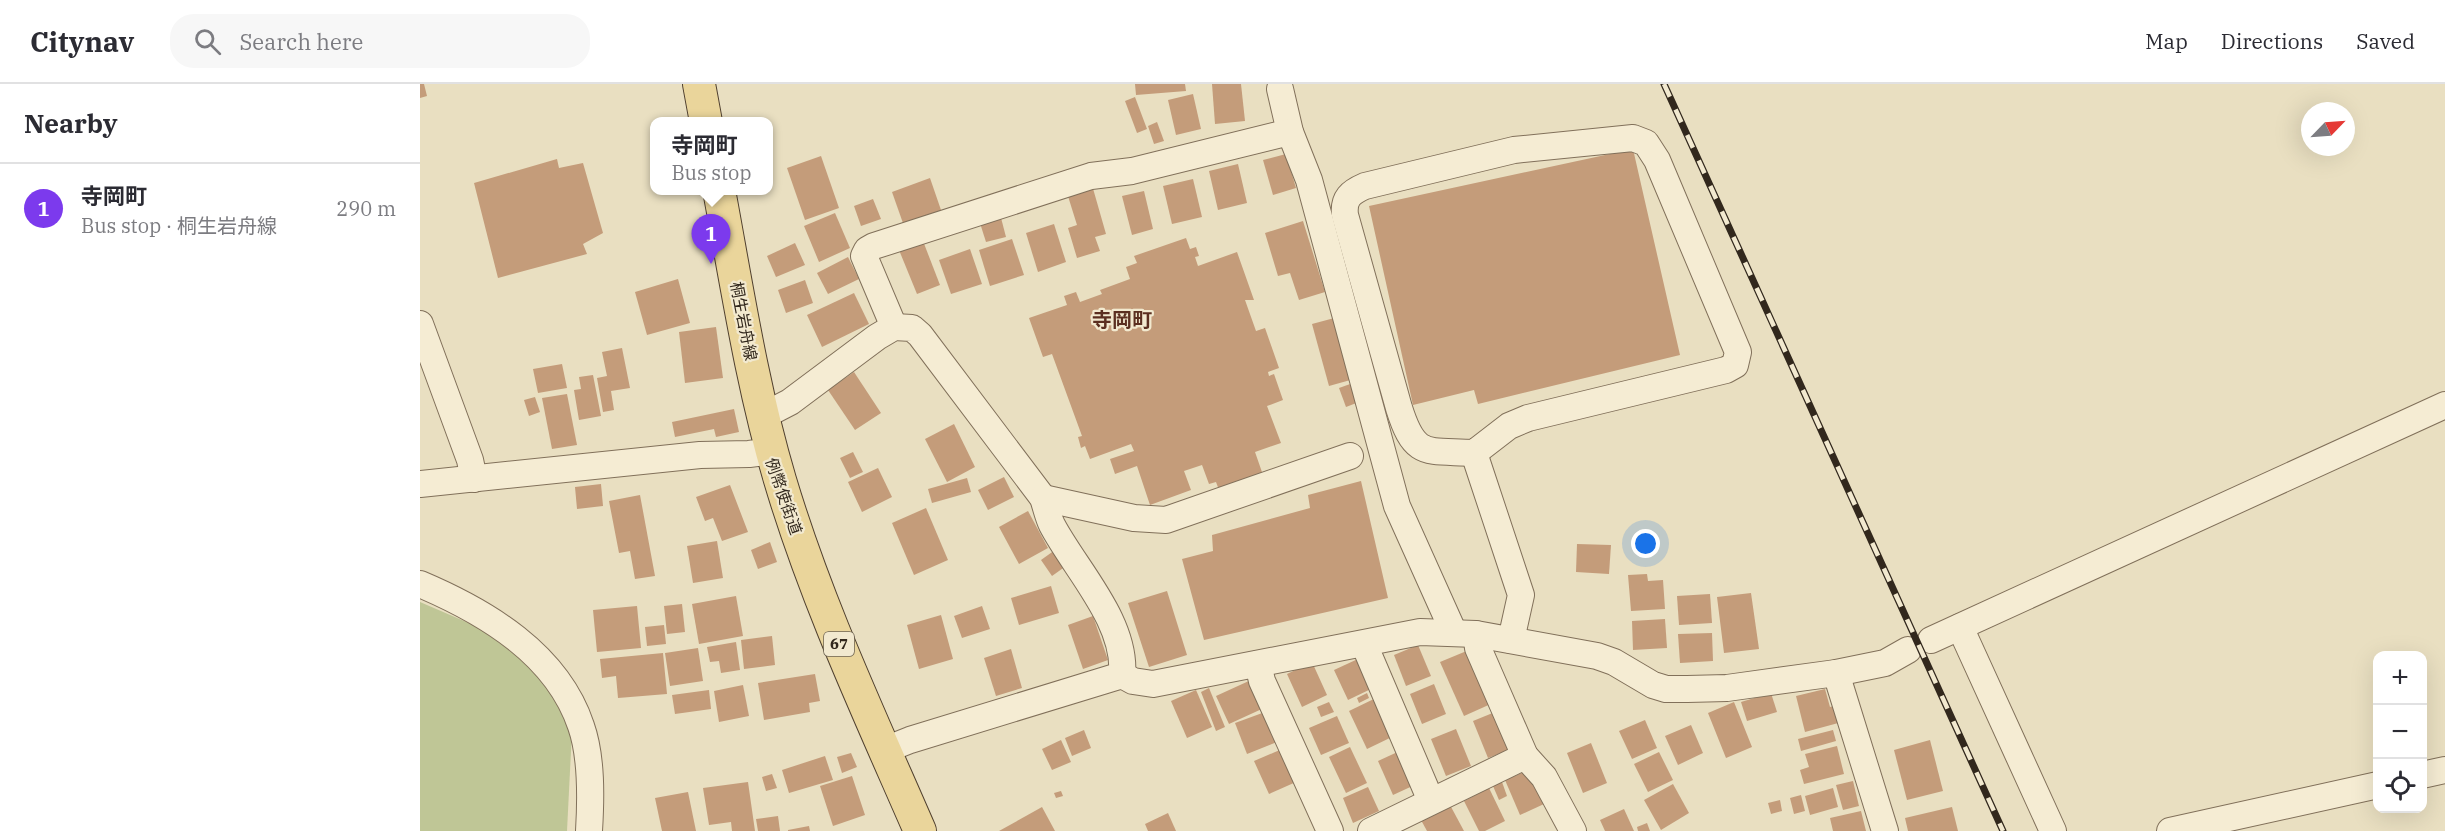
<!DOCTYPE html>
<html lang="en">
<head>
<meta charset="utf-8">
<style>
  body { margin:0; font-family:"IBM Plex Serif","Noto Sans JP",serif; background:#f7f7f7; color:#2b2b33 }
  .controls { position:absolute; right:18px; bottom:18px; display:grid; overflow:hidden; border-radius:12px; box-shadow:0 6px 24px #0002 }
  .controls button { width:54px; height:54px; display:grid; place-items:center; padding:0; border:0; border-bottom:2px solid #e1e1e2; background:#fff; color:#2b2b33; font:30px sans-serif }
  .compass { position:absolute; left:1881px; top:18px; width:54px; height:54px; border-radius:50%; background:#fff; box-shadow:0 6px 24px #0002; rotate:65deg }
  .you { position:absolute; left:1226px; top:460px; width:21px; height:21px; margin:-15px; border:4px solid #fff; border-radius:50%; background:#1a73e8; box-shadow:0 0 0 9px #1a73e833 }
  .badge { display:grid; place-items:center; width:39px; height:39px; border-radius:50%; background:#7c3aed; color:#fff; font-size:20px; font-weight:700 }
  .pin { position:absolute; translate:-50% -50px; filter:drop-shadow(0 2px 3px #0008) }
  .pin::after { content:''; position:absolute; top:32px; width:21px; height:18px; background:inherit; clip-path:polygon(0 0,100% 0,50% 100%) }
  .popup { position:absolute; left:230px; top:33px; width:123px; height:78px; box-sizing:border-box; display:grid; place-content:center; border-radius:12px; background:#fff; filter:drop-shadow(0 2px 4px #0005); font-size:20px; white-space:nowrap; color:#7c7c81 }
  .popup b { font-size:22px; color:#2b2b33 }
  .popup::after { content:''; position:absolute; left:50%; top:100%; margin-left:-12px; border:12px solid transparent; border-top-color:#fff }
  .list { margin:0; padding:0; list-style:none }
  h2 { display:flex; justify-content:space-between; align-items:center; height:78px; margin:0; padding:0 24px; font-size:26px }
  h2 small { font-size:20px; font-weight:400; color:#7c7c81 }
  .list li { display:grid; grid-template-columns:39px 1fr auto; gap:18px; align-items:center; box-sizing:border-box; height:90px; padding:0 24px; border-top:2px solid #e1e1e2 }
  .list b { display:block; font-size:22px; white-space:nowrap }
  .list p { margin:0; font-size:20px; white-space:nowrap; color:#7c7c81 }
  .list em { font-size:20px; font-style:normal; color:#7c7c81 }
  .icon { flex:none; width:33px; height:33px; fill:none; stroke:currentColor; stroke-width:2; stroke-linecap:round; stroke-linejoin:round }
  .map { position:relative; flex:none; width:2025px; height:747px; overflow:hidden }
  header { display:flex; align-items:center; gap:36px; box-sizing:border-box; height:84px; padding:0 30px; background:#fff; border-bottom:2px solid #e1e1e2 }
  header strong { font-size:28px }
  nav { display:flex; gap:33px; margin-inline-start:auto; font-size:21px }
  .search { width:420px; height:54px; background:#f7f7f7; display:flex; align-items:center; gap:15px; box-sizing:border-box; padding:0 21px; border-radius:24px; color:#7c7c81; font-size:22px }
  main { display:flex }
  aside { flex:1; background:#fff }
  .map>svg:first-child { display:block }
</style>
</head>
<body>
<header>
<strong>Citynav</strong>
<div class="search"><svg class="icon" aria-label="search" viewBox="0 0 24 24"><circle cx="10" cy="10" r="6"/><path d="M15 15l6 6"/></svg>Search here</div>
<nav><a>Map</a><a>Directions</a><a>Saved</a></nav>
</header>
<main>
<aside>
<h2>Nearby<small></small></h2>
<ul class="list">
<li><span class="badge">1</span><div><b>寺岡町</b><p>Bus stop · 桐生岩舟線</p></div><em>290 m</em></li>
</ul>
</aside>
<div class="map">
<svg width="2025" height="747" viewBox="0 0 2025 747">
  <rect width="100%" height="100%" fill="#e9dfc1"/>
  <path fill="#bfc696" d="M0 518 58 543 121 590 152 647 147 747H0Z"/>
  <g fill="#c49c7a">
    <path d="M0 0H4L7 12 0 14Z"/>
    <path d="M715 0H765L766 7 716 11Z"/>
    <path d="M792 0H821L825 37 795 40Z"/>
    <path d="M773 10 781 45 756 51 748 16Z"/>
    <path d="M715 13 727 45 717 49 705 17Z"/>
    <path d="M737 38 744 57 734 60 728 42Z"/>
    <path d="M1213 65 1260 271 1058 320 1054 306 993 321 949 122Z"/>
    <path d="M866 70 876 104 853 111 843 76Z"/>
    <path d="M401 72 419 124 385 136 367 84Z"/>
    <path d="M137 75 139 84 163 79 183 149 163 160 167 170 78 194 54 99Z"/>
    <path d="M818 80 827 119 798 126 789 87Z"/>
    <path d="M510 94 522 129 484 142 472 108Z"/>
    <path d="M773 95 782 133 752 140 743 102Z"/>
    <path d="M672 101 686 150 675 153 680 167 657 174 648 144 657 141 647 109Z"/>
    <path d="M724 107 733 145 712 151 702 112Z"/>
    <path d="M453 115 461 135 441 142 434 122Z"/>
    <path d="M415 129 430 164 399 178 384 142Z"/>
    <path d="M580 130 586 153 566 158 559 136Z"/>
    <path d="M883 137 905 208 879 216 870 189 858 192 845 149Z"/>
    <path d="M634 140 646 178 618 188 606 149Z"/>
    <path d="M766 154 770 165 776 163 779 172 775 173 778 182 817 168 834 216H825L836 247 845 244 859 284 848 288 849 292 854 290 863 316 847 322 861 359 835 368 843 391 799 406 796 398 789 400 782 381 764 387 771 406 730 421 717 382 695 390 690 375 714 367 711 360 670 375 665 362 661 364 658 353 662 352 632 270 623 273 609 234 647 221 644 212 656 208 660 218 682 210 680 206 710 195 706 183 717 179 714 172Z"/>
    <path d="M592 155 604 191 570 202 559 166Z"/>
    <path d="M503 157 520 201 497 210 479 166Z"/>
    <path d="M375 159 385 181 356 193 347 172Z"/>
    <path d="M550 165 562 200 531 210 519 176Z"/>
    <path d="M428 173 439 195 408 210 397 189Z"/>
    <path d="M258 195 270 239 227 251 215 208Z"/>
    <path d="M385 196 393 219 366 229 358 206Z"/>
    <path d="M434 209 449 240 402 263 387 231Z"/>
    <path d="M918 233 934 295 909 302 892 240Z"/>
    <path d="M296 243 303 294 265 299 259 248Z"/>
    <path d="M202 264 210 304 191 307 194 326 183 328 177 294 187 292 182 268Z"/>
    <path d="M142 280 147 304 118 309 113 285Z"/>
    <path d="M434 288 461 329 435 346 408 306Z"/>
    <path d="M173 291 181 332 159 336 154 306 161 305 159 293Z"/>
    <path d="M933 299 939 318 926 323 919 304Z"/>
    <path d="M147 310 157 361 132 365 122 314Z"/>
    <path d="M115 313 120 328 109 332 104 316Z"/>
    <path d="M314 325 319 348 296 353 294 345 255 353 252 338Z"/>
    <path d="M534 340 555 383 527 398 505 355Z"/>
    <path d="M433 368 443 388 430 394 420 374Z"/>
    <path d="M458 384 472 413 442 428 428 398Z"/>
    <path d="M584 393 594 413 568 426 558 406Z"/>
    <path d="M547 394 551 408 512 419 508 405Z"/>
    <path d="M941 397 968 514 784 556 762 475 793 467 792 451 890 424 888 411Z"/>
    <path d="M181 400 183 422 157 425 155 403Z"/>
    <path d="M310 401 328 448 302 457 293 434 285 437 276 413Z"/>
    <path d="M220 411 235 492 215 495 210 467 199 469 189 417Z"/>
    <path d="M506 424 528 476 494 491 472 439Z"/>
    <path d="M608 427 628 464 599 480 579 443Z"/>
    <path d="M297 457 303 494 273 499 267 462Z"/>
    <path d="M350 458 357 478 338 485 331 466Z"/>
    <path d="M1157 460 1191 461 1189 490 1156 488Z"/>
    <path d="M635 466 646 482 632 492 621 476Z"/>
    <path d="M1227 490 1228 497 1243 496 1245 525 1211 527 1208 491Z"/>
    <path d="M631 502 639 529 599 541 591 514Z"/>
    <path d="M747 507 767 571 729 583 708 519Z"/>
    <path d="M1331 509 1339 565 1304 569 1297 513Z"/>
    <path d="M1290 510 1292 539 1259 541 1257 512Z"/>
    <path d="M316 512 323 552 279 560 272 520Z"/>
    <path d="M262 520 265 548 247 550 244 522Z"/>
    <path d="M217 522 221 564 177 568 173 526Z"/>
    <path d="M562 522 570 545 542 554 534 532Z"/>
    <path d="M521 531 533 575 499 585 487 541Z"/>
    <path d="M673 532 688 576 663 585 648 541Z"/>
    <path d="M1245 535 1247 564 1213 566 1212 537Z"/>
    <path d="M244 541 246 560 227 562 225 543Z"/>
    <path d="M1292 549 1293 577 1260 579 1258 550Z"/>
    <path d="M352 552 355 581 324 585 321 556Z"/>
    <path d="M316 558 320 586 301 589 299 577 290 578 287 563Z"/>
    <path d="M998 561 1011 592 986 602 974 571Z"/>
    <path d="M278 564 283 597 250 602 245 569Z"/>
    <path d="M591 565 602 604 576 612 564 574Z"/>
    <path d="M1049 566 1073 619 1044 632 1020 578Z"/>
    <path d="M243 569 247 610 198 614 196 592 182 594 180 575Z"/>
    <path d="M940 574 953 604 928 616 914 586Z"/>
    <path d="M892 578 907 611 882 623 867 590Z"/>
    <path d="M395 590 400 617 389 619 390 628 344 636 338 599Z"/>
    <path d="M831 596 844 624 809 640 796 612Z"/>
    <path d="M1014 600 1026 630 1002 640 990 610Z"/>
    <path d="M323 601 329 632 299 638 294 607Z"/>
    <path d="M789 604 805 643 796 647 781 608Z"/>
    <path d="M1405 605 1410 623 1417 621 1422 638 1385 648 1376 612Z"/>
    <path d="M289 606 291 625 255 630 252 611Z"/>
    <path d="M776 606 792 643 767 654 751 617Z"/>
    <path d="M947 609 949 614 939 619 937 614Z"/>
    <path d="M1351 609 1357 628 1327 637 1321 618Z"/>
    <path d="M958 613 976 651 947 665 929 627Z"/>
    <path d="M909 618 914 628 901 633 897 623Z"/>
    <path d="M1314 618 1332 663 1306 674 1288 629Z"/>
    <path d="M1080 626 1096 663 1068 674 1053 637Z"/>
    <path d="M845 628 857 658 827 670 815 639Z"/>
    <path d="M917 632 929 659 901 671 889 644Z"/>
    <path d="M1225 636 1237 664 1212 675 1199 647Z"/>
    <path d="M1271 641 1283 669 1258 681 1245 652Z"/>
    <path d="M1036 645 1051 682 1026 692 1011 655Z"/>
    <path d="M664 646 671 664 652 672 645 654Z"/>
    <path d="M1413 646 1416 657 1381 667 1378 655Z"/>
    <path d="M641 656 651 678 632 686 622 665Z"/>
    <path d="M1510 656 1523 707 1487 716 1474 666Z"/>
    <path d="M1171 659 1187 699 1163 709 1147 669Z"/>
    <path d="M1417 662 1424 690 1384 700 1380 686 1389 683 1385 670Z"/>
    <path d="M930 663 947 699 926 709 909 673Z"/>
    <path d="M862 665 876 698 849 710 834 677Z"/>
    <path d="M984 665 999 699 973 711 958 677Z"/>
    <path d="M1239 668 1253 696 1228 708 1214 680Z"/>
    <path d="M431 669 437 683 422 689 417 673Z"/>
    <path d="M405 672 413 696 369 709 362 686Z"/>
    <path d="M1109 686 1124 720 1100 731 1085 696Z"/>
    <path d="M352 690 357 704 346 707 342 693Z"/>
    <path d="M432 692 445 731 413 742 400 702Z"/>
    <path d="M1433 697 1439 722 1423 726 1416 701Z"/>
    <path d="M328 698 335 747H312L311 738 289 741 283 704Z"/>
    <path d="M1082 698 1087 712 1079 716 1073 702Z"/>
    <path d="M1253 700 1269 729 1241 746 1224 716Z"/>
    <path d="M948 703 959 727 933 739 923 714Z"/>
    <path d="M1069 704 1085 737 1065 747H1059L1044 717Z"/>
    <path d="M1413 704 1418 723 1390 731 1385 712Z"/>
    <path d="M641 707 643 712 636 714 634 709Z"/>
    <path d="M268 708 276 747H242L235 714Z"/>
    <path d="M1381 711 1385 727 1374 730 1370 714Z"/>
    <path d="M1360 716 1362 727 1351 730 1348 719Z"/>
    <path d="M1030 721 1044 747H1007L1001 736Z"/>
    <path d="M622 723 635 747H579Z"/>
    <path d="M1532 723 1538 747H1488L1485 734Z"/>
    <path d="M1204 725 1214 747H1185L1180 736Z"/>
    <path d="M1441 727 1446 747H1413L1410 734Z"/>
    <path d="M748 729 756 747H728L725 740Z"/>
    <path d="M358 732 360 747H338L336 735Z"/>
    <path d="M1227 739 1230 747H1218L1217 743Z"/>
    <path d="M389 742 390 747H368V746Z"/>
  </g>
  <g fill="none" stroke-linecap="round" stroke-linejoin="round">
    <g stroke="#81705a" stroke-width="28">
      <g id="minor">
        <path d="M860 5 870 48 889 96 977 422 1034 549"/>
        <path d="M1213 54 1226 59 1237 76 1318 268 1315 281 1306 286 1108 334 1089 342 1054 369C1006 366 995 375 979 324L925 131C923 114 931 108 945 102L1094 66Z"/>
        <path d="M0 240 50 376 54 395"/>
        <path d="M474 243 444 172 447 166 454 162 671 92 712 87 870 48"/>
        <path d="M343 332 370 318 457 253 474 243 492 244 500 251 623 414C626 423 628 433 632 441 655 485 707 538 702 591"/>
        <path d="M1054 369 1101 511 1091 556"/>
        <path d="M0 400 280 371 329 370 352 367"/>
        <path d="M623 414 714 434 746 436 930 372"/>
        <path d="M0 500C66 528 137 570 161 642 172 673 171 714 169 747"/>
        <path d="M1540 543 1633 747"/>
        <path d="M1056 550 1058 564 1105 672 1124 693 1153 747"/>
        <path d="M1511 556 2025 321"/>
        <path d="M944 560 1011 717"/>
        <path d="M838 580 842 597 910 747"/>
        <path d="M1416 589 1465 747"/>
        <path d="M465 666 490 656 702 591 713 597 733 600 1000 548 1056 550 1177 572 1194 578 1233 601 1246 605H1267L1307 604 1416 589 1465 579 1488 566"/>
        <path d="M2002 691 2025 686"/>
        <path d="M951 747 1105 672"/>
        <path d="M1750 747 1958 701"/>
      </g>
    </g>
    <g stroke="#4f3f2e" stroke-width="34">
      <g id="major">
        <path d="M279 0 286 38"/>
        <path d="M299 106C317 203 332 302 360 396 396 517 450 632 500 747"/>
      </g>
    </g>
    <use href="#minor" stroke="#f5ecd3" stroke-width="26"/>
    <use href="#major" stroke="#ead59b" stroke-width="32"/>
    <g stroke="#32281d" stroke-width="7">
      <path id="rail" d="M1244 0 1583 747"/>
    </g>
    <use href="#rail" stroke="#f2e9cf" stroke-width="4.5" stroke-dasharray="14" stroke-linecap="butt"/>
  </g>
  <g text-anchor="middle" stroke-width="4.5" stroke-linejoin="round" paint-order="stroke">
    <rect fill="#f2e9cf" stroke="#6c6252" stroke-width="1.5" x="404" y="548" width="30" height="24" rx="4.5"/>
    <g font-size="15" font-weight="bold" fill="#32281d">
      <text x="419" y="565">67</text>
    </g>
    <g font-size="16" fill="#32281d" stroke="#f2e9cf">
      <text transform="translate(324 237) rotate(79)" y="6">桐生岩舟線</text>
      <text transform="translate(364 412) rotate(71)" y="6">例幣使街道</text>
    </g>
    <g font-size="20" font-weight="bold" fill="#5b2f20" stroke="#f2e9cf">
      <text x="702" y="243">寺岡町</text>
    </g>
  </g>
</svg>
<div class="controls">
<button>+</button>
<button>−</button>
<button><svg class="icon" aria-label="locate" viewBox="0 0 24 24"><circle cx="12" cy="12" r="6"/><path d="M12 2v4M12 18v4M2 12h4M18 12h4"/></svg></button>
</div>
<svg class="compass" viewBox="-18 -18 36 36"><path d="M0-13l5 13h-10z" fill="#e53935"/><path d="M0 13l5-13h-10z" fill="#7c7c81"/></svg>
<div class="you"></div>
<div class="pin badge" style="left:291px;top:180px">1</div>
<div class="popup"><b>寺岡町</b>Bus stop</div>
</div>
</main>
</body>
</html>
